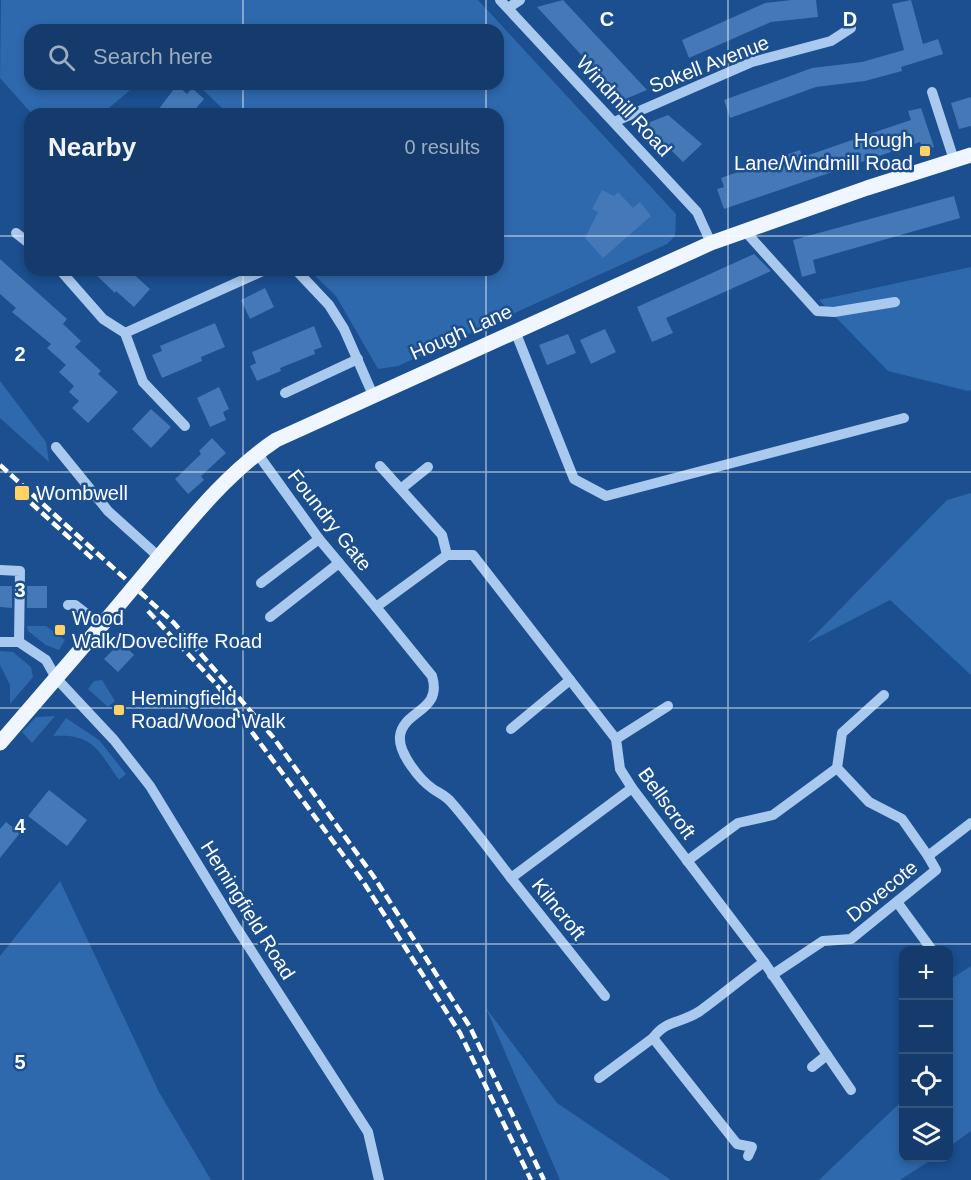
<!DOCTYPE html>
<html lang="en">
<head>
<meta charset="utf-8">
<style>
  body { margin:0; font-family:Helvetica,sans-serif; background:#214673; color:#f1f3f6 }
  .controls { position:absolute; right:18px; bottom:18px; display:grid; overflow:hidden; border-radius:12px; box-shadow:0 3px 9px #0003 }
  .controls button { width:54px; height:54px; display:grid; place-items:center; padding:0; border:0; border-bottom:2px solid #33557e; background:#143b6b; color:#f1f3f6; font:30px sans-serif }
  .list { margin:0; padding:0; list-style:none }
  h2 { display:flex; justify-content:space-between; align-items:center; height:78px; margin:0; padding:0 24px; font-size:26px }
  h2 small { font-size:20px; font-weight:400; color:#9dadc1 }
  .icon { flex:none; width:33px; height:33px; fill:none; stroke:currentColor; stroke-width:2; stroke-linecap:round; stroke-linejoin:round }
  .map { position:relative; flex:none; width:971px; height:1180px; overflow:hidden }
  .search { position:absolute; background:#143b6b; box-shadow:0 3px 9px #0003; left:24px; top:24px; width:480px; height:66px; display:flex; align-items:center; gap:15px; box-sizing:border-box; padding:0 21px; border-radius:18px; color:#9dadc1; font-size:22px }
  .panel { position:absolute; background:#143b6b; box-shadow:0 3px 9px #0003; left:24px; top:108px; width:480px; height:168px; border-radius:18px }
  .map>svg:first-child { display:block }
</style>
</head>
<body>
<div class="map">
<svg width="971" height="1180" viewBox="0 0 971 1180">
  <rect width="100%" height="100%" fill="#1b4f8f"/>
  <g fill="#2e69ad">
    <path d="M1 0H478L676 214 675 236 667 244 398 366 378 369 336 296 309 270H498V114H228L197 84H498V30H30V84H137L102 114H32L0 78Z"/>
    <path d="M971 267V390L968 391 888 371 819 300Z"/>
    <path d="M0 381 46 442 49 462 0 418Z"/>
    <path d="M971 493V675L890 600 807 643 947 500Z"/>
    <path d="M27 626H46L65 640 59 650 46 645 28 631Z"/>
    <path d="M0 651 13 652 31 667 33 677 10 704V685L0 665Z"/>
    <path d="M102 680 115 701 108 707 88 689 94 681Z"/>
    <path d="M55 716 32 743 22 732 36 717Z"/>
    <path d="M66 718 99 740 126 774 119 780C98 750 93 733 53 736Z"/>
    <path d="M60 881 159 1092 211 1180H0V956Z"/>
    <path d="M971 966V1131L949 1147V980Z"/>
    <path d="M486 1008 557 1103 671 1180H560Z"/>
    <path d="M903 1100 904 1158H934L900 1180H819Z"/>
  </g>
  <g fill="#4478b7">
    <path d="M563 0 590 29 647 90 623 100 537 7Z"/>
    <path d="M791 0H816L818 17 771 22 689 58 682 40 765 3Z"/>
    <path d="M911 0 923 44 938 39 943 54 901 67 902 71 865 81 816 87 730 118 724 100 812 68 862 62 904 50 892 4Z"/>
    <path d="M177 85 187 94 192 88 204 99 191 114H155Z"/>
    <path d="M971 97V126L959 129 951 103Z"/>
    <path d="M921 108 934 147 924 151 920 142 724 209 717 189 724 187 721 178 800 150 803 157 884 129 911 120 908 111Z"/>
    <path d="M668 115 702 144 683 162 645 124Z"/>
    <path d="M602 190 614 196 618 192 633 208 640 202 651 216 603 258 585 238 598 212 592 209Z"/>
    <path d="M954 196 960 218 813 260 816 273 802 277 793 240Z"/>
    <path d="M754 254 771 271 666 318 673 333 652 342 637 307Z"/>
    <path d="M0 259 67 319 63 324 81 341 75 347 101 371 98 374 118 392 88 423 72 408 79 401 69 392 74 386 59 372 66 365 47 348 51 344 12 312 16 308 0 294Z"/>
    <path d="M91 270H129L150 289 134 307 116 291 115 293Z"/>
    <path d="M265 288 274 307 250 319 241 300Z"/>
    <path d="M215 323 225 347 201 357 202 361 162 378 152 355 162 351 160 346Z"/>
    <path d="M314 326 322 347 314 350 315 354 280 368 281 371 257 381 250 366 256 363 252 352Z"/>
    <path d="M605 329 616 352 591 364 580 340Z"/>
    <path d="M568 334 576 353 547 365 539 345Z"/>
    <path d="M219 387 229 409 223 412 226 420 210 427 197 398Z"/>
    <path d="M151 409 171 427 151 448 132 429Z"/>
    <path d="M212 438 226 453 201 476 204 480 188 494 175 479 201 454 199 451Z"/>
    <path d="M0 586H12V608L0 607Z"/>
    <rect x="27" y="586" width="20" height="22"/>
    <path d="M121 642 134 655 118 672 104 659Z"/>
    <path d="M49 790 87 820 67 846 28 816Z"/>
    <path d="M6 822 20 833 0 858V829Z"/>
  </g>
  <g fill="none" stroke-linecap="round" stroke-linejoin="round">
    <g stroke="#a9c9ee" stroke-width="10">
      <path d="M500 0 697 212 711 243"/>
      <path d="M508 8 520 0"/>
      <path d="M932 92 954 160"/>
      <path d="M614 122 752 62 831 41 851 28"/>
      <path d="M744 230 817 311 834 312 895 302"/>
      <path d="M16 233 30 244"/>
      <path d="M60 270 103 319 125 333"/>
      <path d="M296 270 329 305 344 329 373 395"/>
      <path d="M515 331 574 479 606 496 904 418"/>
      <path d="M125 333 265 270"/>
      <path d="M125 333 143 382 185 426"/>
      <path d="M285 393 358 359"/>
      <path d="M56 447 108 511 159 557"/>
      <path d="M257 453 319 539 376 607 447 555"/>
      <path d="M380 466 442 535 447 555"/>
      <path d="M402 488 428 467"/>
      <path d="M447 555H473L616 739 620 769 632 788 764 962 827 1055 812 1067"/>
      <path d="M0 570 20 571 19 642"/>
      <path d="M261 583 319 539"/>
      <path d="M68 605H75L101 625"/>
      <path d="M376 607 432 676C443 712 403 710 400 736 398 753 420 780 433 789 439 793 446 796 451 802 472 826 491 852 511 878"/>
      <path d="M270 617 339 563"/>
      <path d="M0 642H19L46 660 56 678 114 740 150 786 236 927 368 1132 379 1180"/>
      <path d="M511 729 570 680"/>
      <path d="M616 739 668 706"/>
      <path d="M837 768 869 802 902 819 928 856 971 823"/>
      <path d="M837 768 842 733 884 695"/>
      <path d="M687 861 738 823 773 815 837 768"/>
      <path d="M897 902 932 950"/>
      <path d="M772 975 823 941 851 939 936 870 928 856"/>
      <path d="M605 996 511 878 632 788"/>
      <path d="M653 1038C667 1019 681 1024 700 1011 722 995 742 978 764 962"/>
      <path d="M827 1055 851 1090"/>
      <path d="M599 1078 653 1038 737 1144 752 1147 748 1156"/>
    </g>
    <g stroke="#f0f6ff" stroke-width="15">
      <path d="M153 564C190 520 228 472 276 440L711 243 867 188 971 155"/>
      <path d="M0 743 107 619"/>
    </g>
    <g stroke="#fff" stroke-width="4.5" stroke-dasharray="10 4.5" stroke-linecap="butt">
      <path d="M0 465 174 623 273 737 374 877 470 1027 544 1180"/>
      <path d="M31 503 95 561"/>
      <path d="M148 611 217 685 364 883 460 1033 531 1180"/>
    </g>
    <path stroke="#f0f6ff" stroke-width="15" d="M107 619 153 564"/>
  </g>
  <path fill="none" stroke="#fff" stroke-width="1.5" stroke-opacity="0.55" d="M243 0V30M486 0V30M728 0V1180M243 84V114M486 84V114M0 236H30M498 236H971M243 270V1180M486 270V1180M0 472H971M0 708H971M0 944H971"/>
  <g fill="#ffd166" stroke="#1b4f8f" stroke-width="2">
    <rect x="919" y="145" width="12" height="12" rx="3"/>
    <rect x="14" y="485" width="16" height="16" rx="3"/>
    <rect x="54" y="624" width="12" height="12" rx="3"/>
    <rect x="113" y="704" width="12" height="12" rx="3"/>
  </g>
  <g text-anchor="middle" stroke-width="5" stroke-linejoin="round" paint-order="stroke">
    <g font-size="20" fill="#fff" stroke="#1b4f8f">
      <text transform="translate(709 64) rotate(-21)" y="7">Sokell Avenue</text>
      <text transform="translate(624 106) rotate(47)" y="7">Windmill Road</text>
      <text transform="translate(461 332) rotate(-24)" y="7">Hough Lane</text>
      <text transform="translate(330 520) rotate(52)" y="7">Foundry Gate</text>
      <text transform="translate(667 803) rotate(54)" y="7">Bellscroft</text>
      <text transform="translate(882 891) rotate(-39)" y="7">Dovecote</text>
      <text transform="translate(559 909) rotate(51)" y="7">Kilncroft</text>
      <text transform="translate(248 910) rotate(58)" y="7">Hemingfield Road</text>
    </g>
    <g font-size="20" fill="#fff" stroke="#1b4f8f" text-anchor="start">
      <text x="913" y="147" text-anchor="end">Hough<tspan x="913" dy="23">Lane/Windmill Road</tspan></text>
      <text x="36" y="500">Wombwell</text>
      <text x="72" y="625">Wood<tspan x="72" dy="23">Walk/Dovecliffe Road</tspan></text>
      <text x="131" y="705">Hemingfield<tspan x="131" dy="23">Road/Wood Walk</tspan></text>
    </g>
  </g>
  <g font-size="20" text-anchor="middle" font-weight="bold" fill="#fff" stroke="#1b4f8f" stroke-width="5" stroke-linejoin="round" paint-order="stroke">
    <text x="607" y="26">C</text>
    <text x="850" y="26">D</text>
    <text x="20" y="361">2</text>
    <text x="20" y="597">3</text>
    <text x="20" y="833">4</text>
    <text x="20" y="1069">5</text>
  </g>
</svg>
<div class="controls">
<button>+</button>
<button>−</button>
<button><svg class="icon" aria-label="locate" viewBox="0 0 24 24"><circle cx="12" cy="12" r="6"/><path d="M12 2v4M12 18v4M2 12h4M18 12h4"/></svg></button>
<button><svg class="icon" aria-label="layers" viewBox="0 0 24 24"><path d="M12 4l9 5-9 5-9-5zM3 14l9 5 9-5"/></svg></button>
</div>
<div class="search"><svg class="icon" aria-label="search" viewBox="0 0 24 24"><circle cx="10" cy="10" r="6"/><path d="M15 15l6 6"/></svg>Search here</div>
<section class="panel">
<h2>Nearby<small>0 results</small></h2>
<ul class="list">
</ul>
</section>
</div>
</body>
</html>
